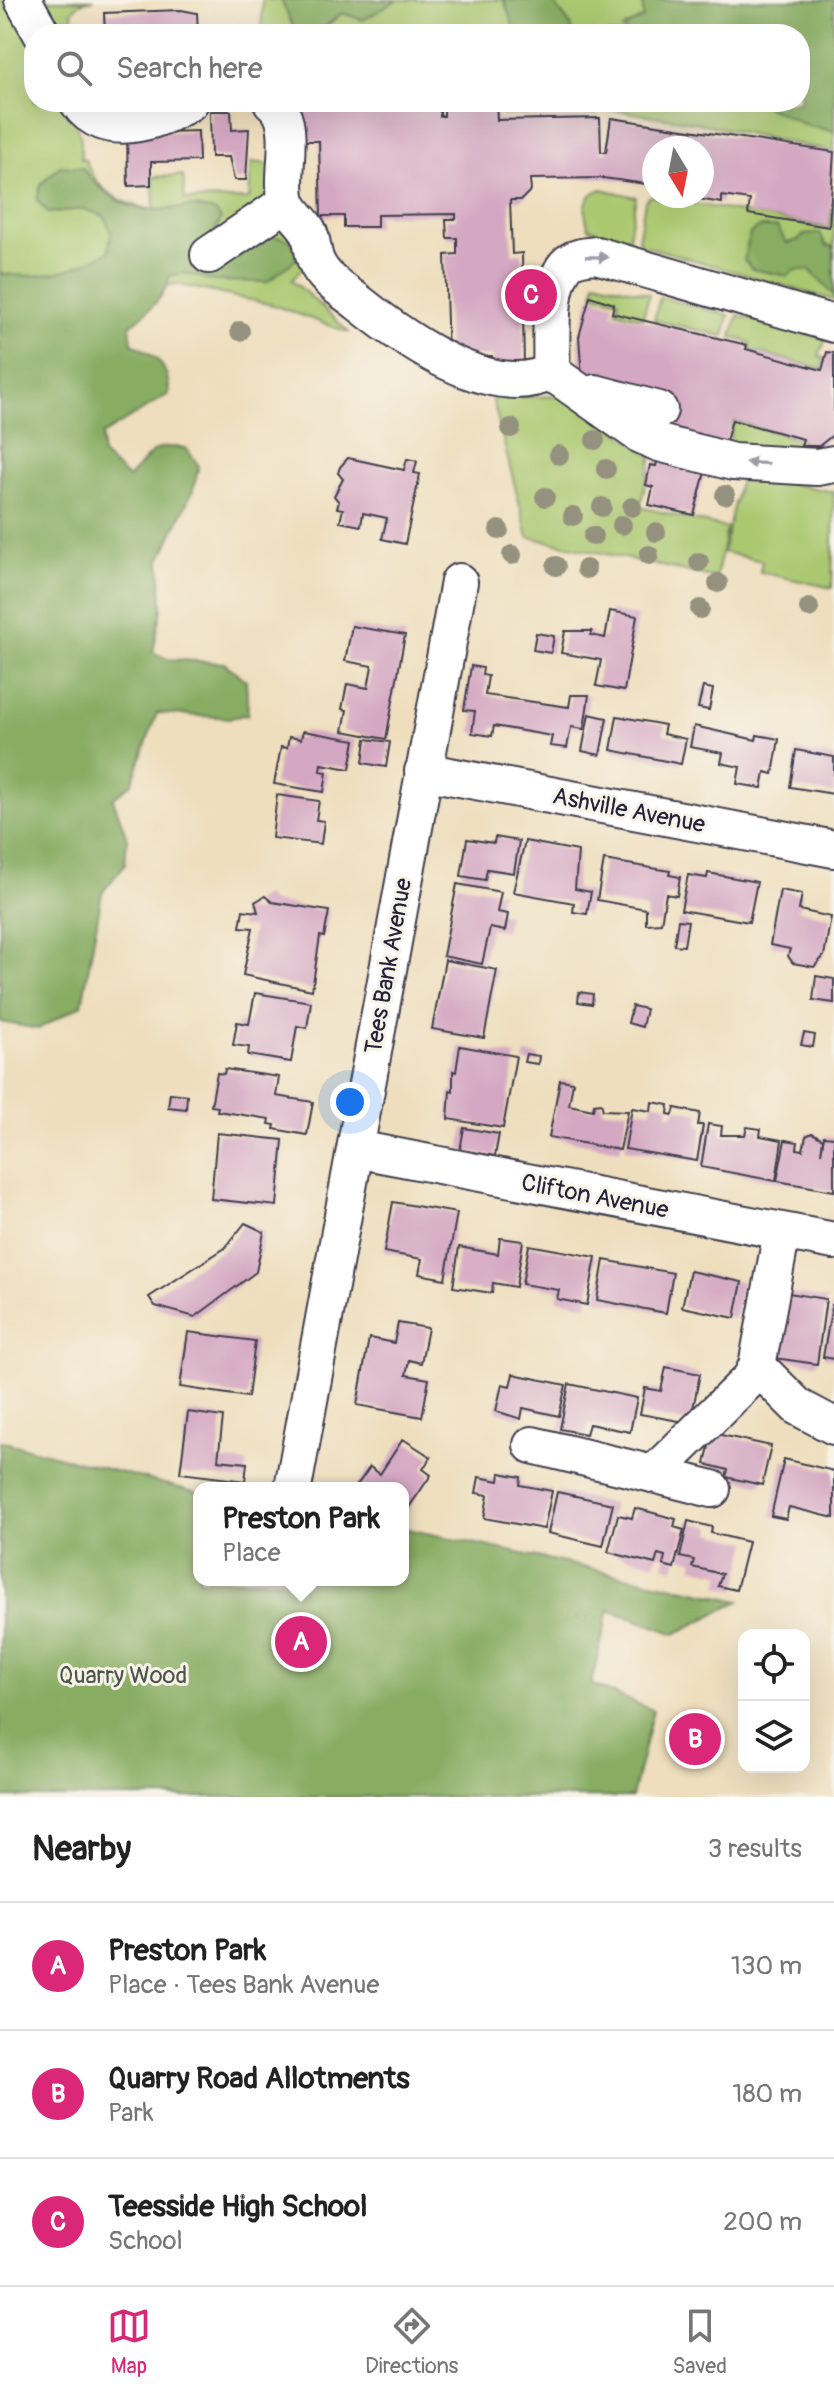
<!DOCTYPE html>
<html lang="en">
<head>
<meta charset="utf-8">
<style>
  body { margin:0; font-family:Pangolin,sans-serif; background:#f2f2f2; color:#222 }
  .controls { position:absolute; right:24px; bottom:24px; display:grid; overflow:hidden; border-radius:16px; box-shadow:0 8px 32px #0002 }
  .controls button { width:72px; height:72px; display:grid; place-items:center; padding:0; border:0; border-bottom:2px solid #e0e0e0; background:#fff; color:#222; font:40px sans-serif }
  .compass { position:absolute; left:642px; top:136px; width:72px; height:72px; border-radius:50%; background:#fff; box-shadow:0 8px 32px #0002; rotate:170deg }
  .you { position:absolute; left:350px; top:1102px; width:28px; height:28px; margin:-20px; border:6px solid #fff; border-radius:50%; background:#1a73e8; box-shadow:0 0 0 12px #1a73e833 }
  .badge { display:grid; place-items:center; width:52px; height:52px; border-radius:50%; background:#db2777; color:#fff; font-size:26px; font-weight:700 }
  .pin { position:absolute; translate:-50% -50%; border:4px solid #fff; box-shadow:0 2px 8px #0006 }
  .popup { position:absolute; left:193px; top:1482px; width:216px; height:104px; box-sizing:border-box; display:grid; place-content:center; border-radius:16px; background:#fff; filter:drop-shadow(0 2px 6px #0005); font-size:26px; white-space:nowrap; color:#767676 }
  .popup b { font-size:30px; color:#222 }
  .popup::after { content:''; position:absolute; left:50%; top:100%; margin-left:-16px; border:16px solid transparent; border-top-color:#fff }
  .list { margin:0; padding:0; list-style:none }
  h2 { display:flex; justify-content:space-between; align-items:center; height:104px; margin:0; padding:0 32px; font-size:34px }
  h2 small { font-size:26px; font-weight:400; color:#767676 }
  .list li { display:grid; grid-template-columns:52px 1fr auto; gap:24px; align-items:center; box-sizing:border-box; height:128px; padding:0 32px; border-top:2px solid #e0e0e0 }
  .list b { display:block; font-size:30px; white-space:nowrap }
  .list p { margin:0; font-size:26px; white-space:nowrap; color:#767676 }
  .list em { font-size:26px; font-style:normal; color:#767676 }
  .icon { flex:none; width:44px; height:44px; fill:none; stroke:currentColor; stroke-width:2; stroke-linecap:round; stroke-linejoin:round }
  .map { position:relative; flex:none; width:834px; height:1797px; overflow:hidden }
  .search { position:absolute; background:#fff; box-shadow:0 8px 32px #0002; left:24px; right:24px; top:24px; height:88px; display:flex; align-items:center; gap:20px; box-sizing:border-box; padding:0 28px; border-radius:32px; color:#767676; font-size:30px }
  .sheet { height:488px; background:#fff }
  nav { display:flex; justify-content:space-around; align-items:center; box-sizing:border-box; height:112px; border-top:2px solid #e0e0e0; background:#fff; font-size:22px; color:#767676 }
  nav a { display:grid; justify-items:center; gap:4px }
  nav .on { color:#db2777 }
  .map>svg:first-child { display:block }
</style>
</head>
<body>
<div class="map">
<svg width="834" height="1797" viewBox="0 0 834 1797">
  <rect width="100%" height="100%" fill="#f7f3e8"/>
  <filter id="ink" filterUnits="userSpaceOnUse"><feTurbulence type="fractalNoise" baseFrequency=".0125" numOctaves="2"/><feDisplacementMap in="SourceGraphic" scale="16" xChannelSelector="R" yChannelSelector="G"/><feConvolveMatrix kernelMatrix="1 2 1 2 8 2 1 2 1" color-interpolation-filters="sRGB"/></filter>
  <filter id="wash" filterUnits="userSpaceOnUse"><feTurbulence type="fractalNoise" baseFrequency=".006" numOctaves="4" result="noise"/><feDisplacementMap in="SourceGraphic" scale="32" xChannelSelector="R" yChannelSelector="G"/><feGaussianBlur stdDeviation="1.8" result="paint"/><feColorMatrix in="noise" values="0 0 0 0 0 0 0 0 0 0 0 0 0 0 0 0 0 1.4 0 .05"/><feComposite in="paint" operator="in"/></filter>
  <g filter="url(#wash)">
    <rect width="100%" height="100%" fill="#eedebd"/>
    <g fill="#aac86f" stroke="#667555" stroke-width="2">
      <path d="M0 0H15L34 34V102H68L81 139V159H85C98 193 120 203 154 210L153 177 183 175 185 200 249 199 252 162 278 165 283 221 308 262 292 280 350 333 273 305 176 284 0 314Z"/>
      <path d="M31 0H94L80 3 72 11 75 34H51Z"/>
      <path d="M262 0H281L296 33 316 34H262Z"/>
      <path d="M397 0H504L516 34H317L342 13 363 19Z"/>
      <path d="M551 0H643V19L623 29 628 34H572V27Z"/>
      <path d="M502 102H757L808 126 834 131V152L694 122 600 108 597 114H570L567 108H536V115H502Z"/>
      <path d="M602 189 636 197 628 242 589 228C583 212 583 194 602 189Z"/>
      <path d="M650 196 829 228 834 200V300L641 245 638 240 645 201Z"/>
      <path d="M596 281 649 294 643 318 616 311 619 300 593 294Z"/>
      <path d="M660 297 729 315 724 336 654 320Z"/>
      <path d="M738 315 826 339 819 356 824 358 822 369 750 350 751 343 732 337Z"/>
      <path d="M490 389 520 397 569 396 652 456 640 507 727 528 716 578 528 537Z"/>
      <path d="M734 421 802 440 798 454 727 450Z"/>
      <path d="M741 474 834 492 832 588 760 572 762 561 723 552Z"/>
    </g>
    <g fill="#87ac62" stroke="#54674e" stroke-width="2">
      <path d="M281 0H397L363 20 342 13 316 34 296 33Z"/>
      <path d="M504 0H551L572 27V34H516Z"/>
      <path d="M643 0H834V131L808 126 757 102H800V34H628L622 29 643 18Z"/>
      <path d="M60 166 82 168C100 190 125 211 155 210 184 210 184 202 216 212L221 219 215 230C228 232 284 235 290 240 295 244 296 251 299 257L267 282 214 281 184 273 169 276C166 298 146 312 130 326L132 343C156 356 170 366 169 394L102 435V455L128 478C152 455 149 443 186 448L199 466 193 490 160 560 162 608 153 652 167 659 224 663 246 680 248 714 231 718 157 713 132 783 113 799 127 838 125 864 102 893 82 1005 38 1029 0 1022V273C38 281 77 270 109 251L111 231 104 216 84 209 48 213 37 200 41 184Z"/>
      <path d="M760 227H777L787 243 798 240 805 234 820 233 826 245 834 247V295L810 270H795L787 276 752 269 744 260 750 233Z"/>
      <path d="M0 1441 199 1493V1580H403V1528L740 1601 675 1634 609 1610 591 1684 653 1710 632 1797H0Z"/>
    </g>
    <g id="blocks">
      <g fill="#d4a7c2">
        <path d="M181 10 197 13 198 34H105L104 13Z"/>
        <path d="M298 102H440V116H444V102H496L497 120 600 118 601 152H606L611 118 834 152 829 227 748 214 750 200 722 196V203L692 198 702 196V148H654V185L603 178 530 179 531 190 521 200H510L512 254 522 253 524 367H492V356L448 357 445 255 457 254V238H447L446 219H456V214L377 215V227H344V216H321L319 141H304L299 130Z"/>
        <path d="M210 111H231L232 130 249 129 246 180H234L229 157H211Z"/>
        <path d="M198 131 199 161 151 162V185L128 186 127 133Z"/>
        <path d="M590 296 614 304 612 313 747 345 746 349 822 370 827 352 834 353V434L819 446H801L803 439 732 420 723 452 659 434 582 377 579 337Z"/>
        <path d="M659 454 705 472 694 515 649 505 653 487 646 485 650 465 656 466Z"/>
        <path d="M348 458 404 470 407 459 417 461 414 473 420 474 405 544 382 539 387 518 363 513 361 526 340 522 343 509 337 508 339 502 334 496 343 479 338 473 340 467Z"/>
        <path d="M610 611 637 616 624 691 596 686 601 660 561 653 565 631H592L591 635 605 638Z"/>
        <path d="M352 626 405 635 386 739 343 731 347 710 342 709 347 684 368 688 372 666 345 661Z"/>
        <path d="M536 633 554 636 551 653 533 650Z"/>
        <path d="M471 666 483 668 482 675 488 676 485 695 569 707 571 695H589L584 729 571 727 567 748 550 746 552 736 494 726 492 736 472 733 475 711 464 710Z"/>
        <path d="M703 687 713 689 709 710 698 708Z"/>
        <path d="M589 714 607 718 600 755 582 751Z"/>
        <path d="M617 716 665 725 663 734 686 739 681 764 611 750Z"/>
        <path d="M694 726 756 740 757 735 779 739 773 774 765 772 762 788 737 784 740 767 721 763 723 753 690 747Z"/>
        <path d="M303 731 355 740 350 769 321 764 320 771 327 772 324 792 274 784 281 747 287 748 289 737 301 739Z"/>
        <path d="M366 739 390 742 386 767 363 763Z"/>
        <path d="M796 750 834 757V794L790 787Z"/>
        <path d="M277 795 319 801 316 820 324 821 321 844 272 838Z"/>
        <path d="M495 837 519 841 514 873 487 869 485 880 461 876 467 839 494 843Z"/>
        <path d="M525 841 578 851 575 889 591 892 587 914 573 912 574 903 513 892Z"/>
        <path d="M604 860 670 871 669 875 680 877 677 896 666 894 661 923 646 924V909L597 900Z"/>
        <path d="M708 873 757 882 749 922 681 910 688 875 707 878Z"/>
        <path d="M457 884 501 892 497 912 508 914 505 931 490 928 482 964 443 956Z"/>
        <path d="M780 890 802 894 799 910 831 917 824 956 814 967 793 963 788 956 790 949 770 945Z"/>
        <path d="M265 896 272 902 329 911 324 937 320 936 312 990 243 975 253 928 240 927 243 910 258 912 255 902Z"/>
        <path d="M678 920 688 921 684 946 674 945Z"/>
        <path d="M445 960 497 970 484 1038 432 1029Z"/>
        <path d="M816 976 834 979V1003L813 1000Z"/>
        <path d="M579 992 593 994 592 1004 578 1002Z"/>
        <path d="M255 993 311 1002 307 1028 297 1026 291 1062 248 1055 249 1047 233 1045 237 1022 249 1024Z"/>
        <path d="M632 1006 646 1009 642 1027 628 1023Z"/>
        <path d="M804 1033 815 1035 813 1047 801 1045Z"/>
        <path d="M460 1046 516 1056 503 1128 448 1119 450 1090 453 1091V1071L456 1072Z"/>
        <path d="M526 1054 539 1056 538 1064 524 1062Z"/>
        <path d="M225 1069 279 1077 276 1096 313 1102 307 1135 274 1129 275 1125 269 1124 270 1119 217 1111 218 1107 211 1106 217 1073 224 1074Z"/>
        <path d="M560 1080 573 1082 569 1105 593 1110 594 1104 601 1103 603 1110 628 1111 620 1150 549 1137Z"/>
        <path d="M170 1093 187 1095 186 1109 168 1107Z"/>
        <path d="M652 1102 669 1105 668 1114 673 1115 675 1108 700 1113 698 1125H703L697 1161 625 1149 632 1108 651 1111Z"/>
        <path d="M708 1124 722 1126 721 1135H745L747 1127 761 1129 760 1136 782 1140 776 1181 701 1167Z"/>
        <path d="M464 1128 499 1134 495 1156 460 1150Z"/>
        <path d="M217 1133 283 1140 277 1206 211 1199Z"/>
        <path d="M812 1133 823 1139 821 1153 824 1136 834 1137V1191L777 1181 785 1140 798 1142 797 1149 803 1150 806 1136Z"/>
        <path d="M393 1202 457 1213 445 1279 419 1274 422 1259 384 1252Z"/>
        <path d="M245 1223 264 1232 256 1272 195 1317 155 1306 149 1297 225 1248Z"/>
        <path d="M500 1238 523 1241 516 1287 493 1283 492 1293 453 1287 459 1247 498 1254Z"/>
        <path d="M529 1245 596 1257 587 1305 557 1299 559 1290 522 1284Z"/>
        <path d="M604 1260 673 1273 666 1313 597 1300Z"/>
        <path d="M690 1271 742 1282 735 1318 682 1307Z"/>
        <path d="M776 1291 826 1299 817 1364 767 1357Z"/>
        <path d="M832 1305H834V1359L823 1357Z"/>
        <path d="M398 1323 428 1328 421 1363 409 1360 406 1375 429 1379 422 1417 357 1405 369 1338 394 1343Z"/>
        <path d="M188 1332 255 1341 248 1397 180 1387Z"/>
        <path d="M666 1367 700 1374 690 1423 640 1414 645 1388 661 1391Z"/>
        <path d="M513 1374 566 1385 559 1416 523 1408 521 1419 496 1411 502 1384 510 1386Z"/>
        <path d="M569 1384 637 1398 630 1432 589 1424 586 1434 560 1429Z"/>
        <path d="M188 1412 223 1417 218 1460 247 1463 245 1481 180 1473Z"/>
        <path d="M712 1433 771 1446 762 1485 726 1477 728 1470 705 1464Z"/>
        <path d="M403 1439 431 1457 423 1469 431 1475 403 1516V1488H355L370 1467 380 1474Z"/>
        <path d="M784 1459 834 1471V1518L789 1507 786 1519 771 1516Z"/>
        <path d="M500 1473 521 1477 520 1485 552 1491 544 1529 484 1518 488 1495 476 1493 479 1477 499 1481Z"/>
        <path d="M557 1492 613 1504 603 1546 548 1533Z"/>
        <path d="M635 1508 676 1519 674 1527 684 1530 674 1568 663 1565 665 1556 658 1554 655 1564 608 1552 618 1515 632 1518Z"/>
        <path d="M688 1521 712 1527 711 1533 748 1542 736 1590 718 1586 722 1574 692 1567 694 1560 680 1557Z"/>
      </g>
    </g>
  </g>
  <g filter="url(#ink)">
    <use href="#blocks" fill-opacity="0" stroke="#413e4e" stroke-width="2"/>
    <g fill="none" stroke-linecap="round" stroke-linejoin="round">
      <g stroke="#413e4e" stroke-width="40">
        <g id="minor">
          <path d="M23 0 42 34"/>
          <path d="M78 102C104 141 158 122 190 102"/>
          <path d="M272 102C299 122 279 173 287 201 290 212 303 221 308 231 313 241 312 252 316 261 323 279 345 292 359 303 404 339 491 402 551 372"/>
          <path d="M209 255 287 202"/>
          <path d="M834 324 596 255C586 256 573 257 566 265 546 289 553 343 551 372L639 434 659 443 733 462 817 467 834 464"/>
          <path d="M595 393 659 410"/>
          <path d="M423 771 834 849"/>
          <path d="M356 1149 834 1241"/>
          <path d="M757 1366 798 1407 834 1426"/>
          <path d="M532 1445 653 1474 751 1378 757 1366 782 1232"/>
          <path d="M653 1474 712 1489"/>
          <path d="M293 1488 459 582"/>
        </g>
      </g>
      <use href="#minor" stroke="#fff" stroke-width="36"/>
    </g>
    <g fill="#94927e">
      <circle cx="240" cy="331" r="10"/>
      <circle cx="511" cy="428" r="10"/>
      <circle cx="595" cy="440" r="10"/>
      <circle cx="559" cy="455" r="10"/>
      <circle cx="606" cy="469" r="10"/>
      <circle cx="725" cy="495" r="10"/>
      <circle cx="545" cy="497" r="10"/>
      <circle cx="602" cy="507" r="10"/>
      <circle cx="632" cy="507" r="10"/>
      <circle cx="573" cy="516" r="10"/>
      <circle cx="622" cy="525" r="10"/>
      <circle cx="499" cy="530" r="10"/>
      <circle cx="656" cy="532" r="10"/>
      <circle cx="593" cy="536" r="10"/>
      <circle cx="512" cy="555" r="10"/>
      <circle cx="649" cy="555" r="10"/>
      <circle cx="699" cy="562" r="10"/>
      <circle cx="556" cy="566" r="10"/>
      <circle cx="586" cy="569" r="10"/>
      <circle cx="718" cy="583" r="10"/>
      <circle cx="809" cy="608" r="10"/>
      <circle cx="700" cy="609" r="10"/>
    </g>
    <defs><path id="oneway-solid" d="M-6-.8H1V-3.2L6.5 0L1 3.2V.8H-6Z" transform="scale(2)"/></defs>
    <g fill="#9c9ca7">
      <use href="#oneway-solid" transform="translate(597 257) rotate(2)"/>
      <use href="#oneway-solid" transform="translate(757 463) rotate(-177)"/>
    </g>
  </g>
  <g text-anchor="middle" stroke-width="6" stroke-linejoin="round" paint-order="stroke">
    <g font-size="24" fill="#22223b" stroke="#f7f3e8">
      <text transform="translate(629 810) rotate(11)" y="8">Ashville Avenue</text>
      <text transform="translate(388 966) rotate(-80)" y="8">Tees Bank Avenue</text>
      <text transform="translate(595 1196) rotate(11)" y="8">Clifton Avenue</text>
    </g>
    <g font-size="24" fill="#4b544b" stroke="#f7f3e8">
      <text x="123" y="1683">Quarry Wood</text>
    </g>
  </g>
</svg>
<div class="controls">
<button><svg class="icon" aria-label="locate" viewBox="0 0 24 24"><circle cx="12" cy="12" r="6"/><path d="M12 2v4M12 18v4M2 12h4M18 12h4"/></svg></button>
<button><svg class="icon" aria-label="layers" viewBox="0 0 24 24"><path d="M12 4l9 5-9 5-9-5zM3 14l9 5 9-5"/></svg></button>
</div>
<svg class="compass" viewBox="-18 -18 36 36"><path d="M0-13l5 13h-10z" fill="#e53935"/><path d="M0 13l5-13h-10z" fill="#767676"/></svg>
<div class="you"></div>
<div class="pin badge" style="left:301px;top:1642px">A</div>
<div class="popup"><b>Preston Park</b>Place</div>
<div class="pin badge" style="left:695px;top:1739px">B</div>
<div class="pin badge" style="left:531px;top:295px">C</div>
<div class="search"><svg class="icon" aria-label="search" viewBox="0 0 24 24"><circle cx="10" cy="10" r="6"/><path d="M15 15l6 6"/></svg>Search here</div>
</div>
<section class="sheet">
<h2>Nearby<small>3 results</small></h2>
<ul class="list">
<li><span class="badge">A</span><div><b>Preston Park</b><p>Place · Tees Bank Avenue</p></div><em>130 m</em></li>
<li><span class="badge">B</span><div><b>Quarry Road Allotments</b><p>Park</p></div><em>180 m</em></li>
<li><span class="badge">C</span><div><b>Teesside High School</b><p>School</p></div><em>200 m</em></li>
</ul>
</section>
<nav>
<a class="on"><svg class="icon" aria-label="map" viewBox="0 0 24 24"><path d="M3 6l6-2 6 2 6-2v14l-6 2-6-2-6 2zM9 4v14M15 6v14"/></svg>Map</a>
<a><svg class="icon" aria-label="directions" viewBox="0 0 24 24"><path d="M12 3l9 9-9 9-9-9zM9 14v-3h6M13 9l2 2-2 2"/></svg>Directions</a>
<a><svg class="icon" aria-label="saved" viewBox="0 0 24 24"><path d="M7 4h10v16l-5-4-5 4z"/></svg>Saved</a>
</nav>
</body>
</html>
